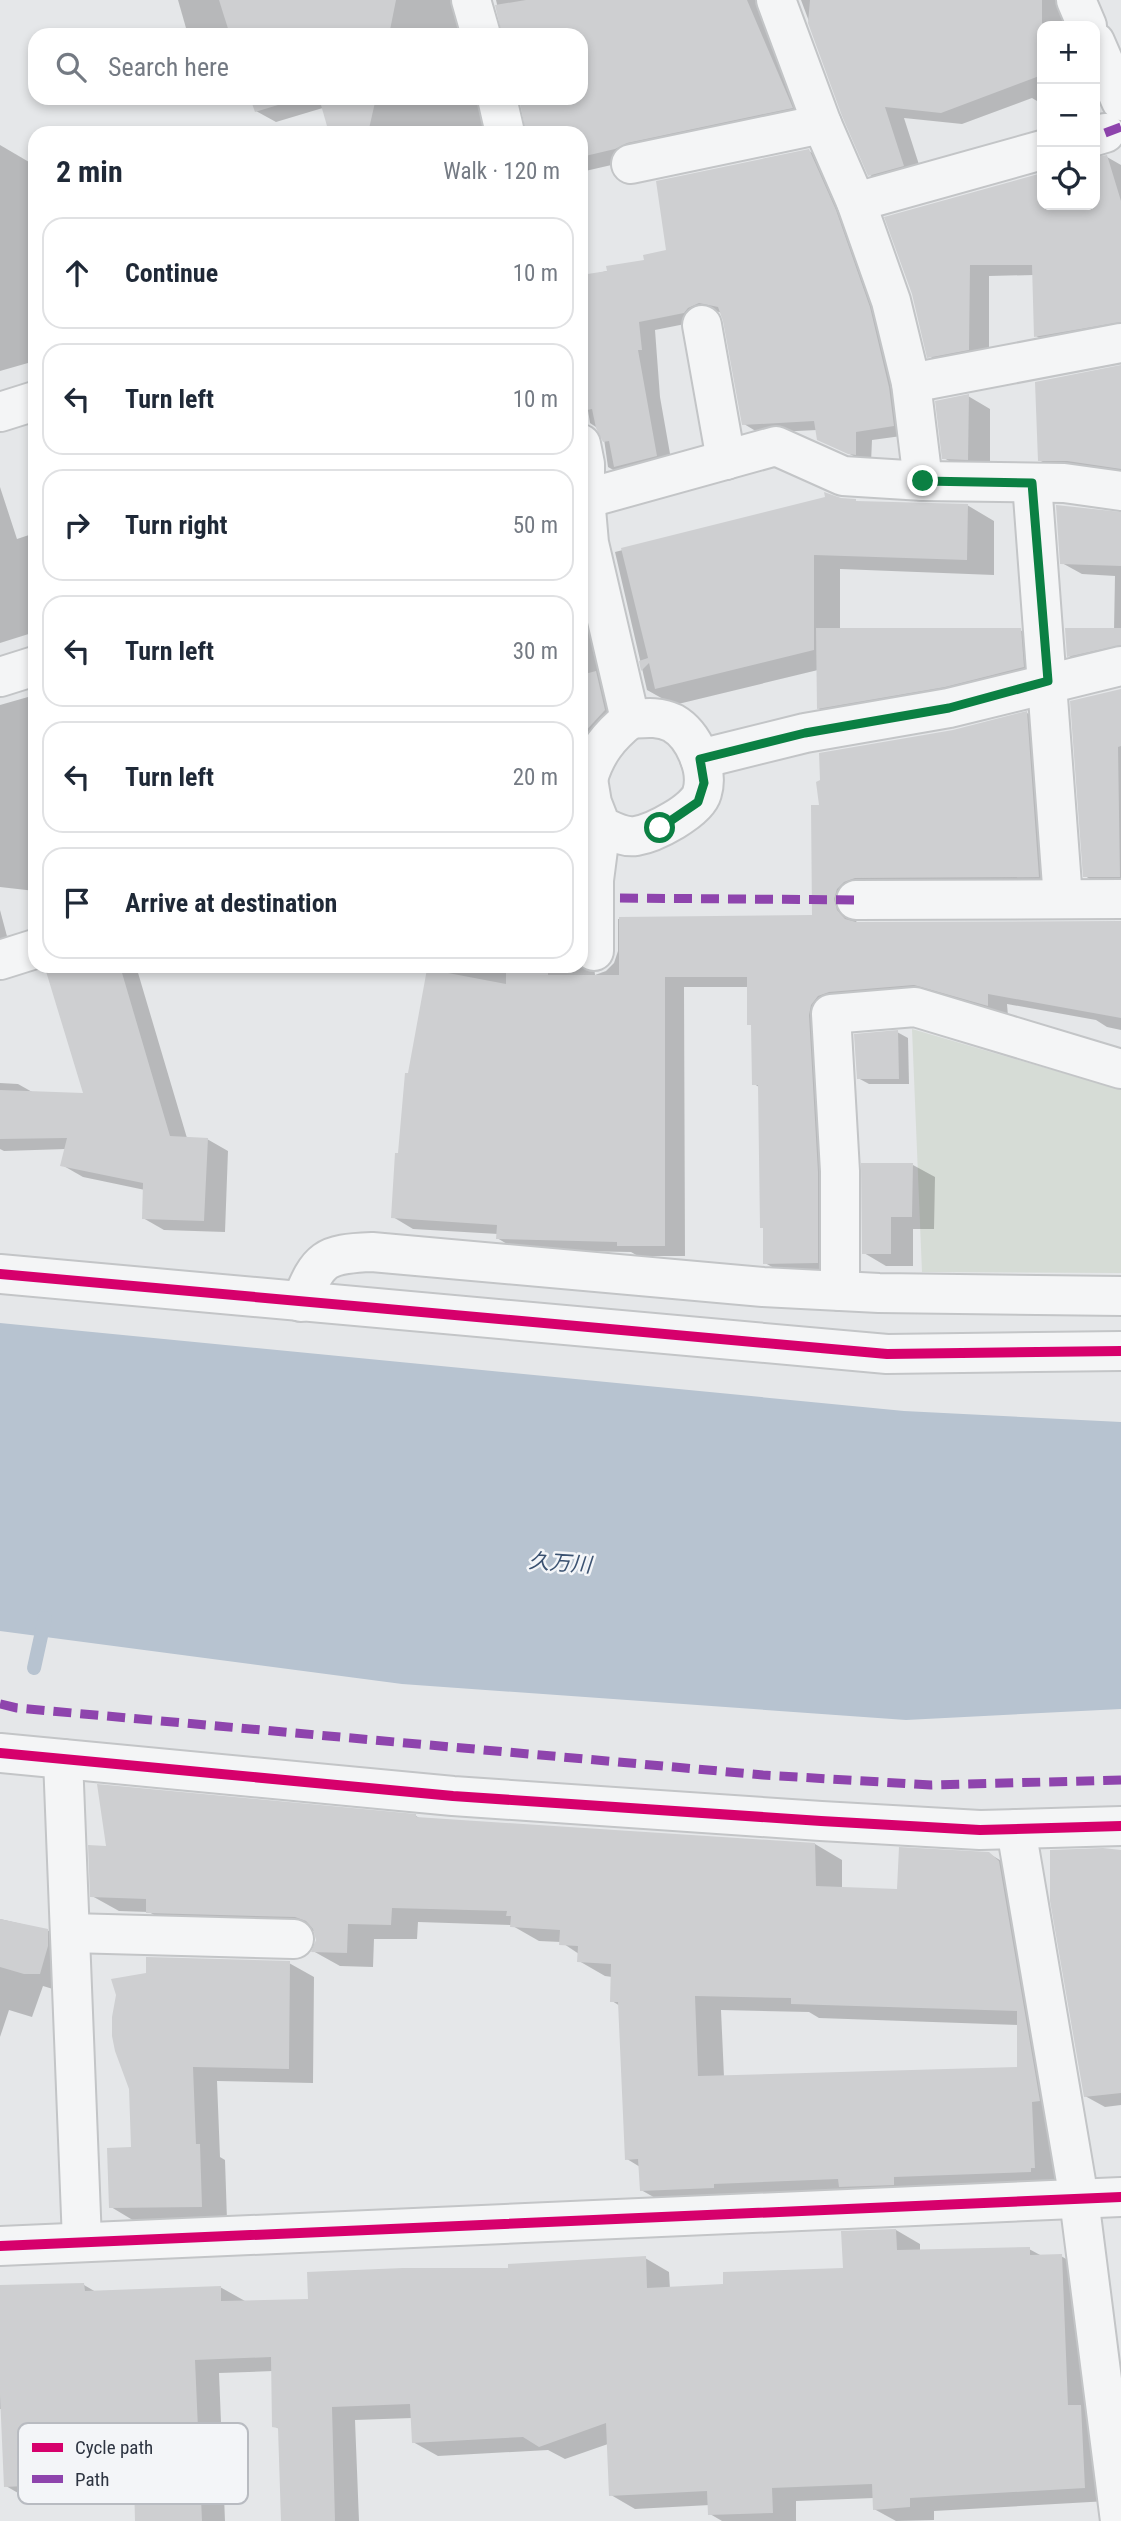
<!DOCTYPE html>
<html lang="en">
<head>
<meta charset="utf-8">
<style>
  body { margin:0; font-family:"Roboto Condensed","Noto Sans JP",sans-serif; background:#f2f2f3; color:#1f2937 }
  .controls { position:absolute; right:21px; top:21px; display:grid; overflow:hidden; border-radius:14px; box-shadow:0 4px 10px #0003 }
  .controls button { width:63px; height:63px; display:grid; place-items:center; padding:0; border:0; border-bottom:2px solid #e0e1e3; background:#fff; color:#1f2937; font:35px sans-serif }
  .stop { position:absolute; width:21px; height:21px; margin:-16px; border:5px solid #0b8043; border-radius:50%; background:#fff }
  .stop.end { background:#0b8043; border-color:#fff; box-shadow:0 2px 7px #0008 }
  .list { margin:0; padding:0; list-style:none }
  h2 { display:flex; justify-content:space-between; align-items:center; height:91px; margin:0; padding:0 28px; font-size:30px }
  h2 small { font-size:23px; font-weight:400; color:#747a83 }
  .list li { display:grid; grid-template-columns:46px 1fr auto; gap:21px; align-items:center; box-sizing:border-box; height:112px; margin:0 14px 14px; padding:0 14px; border:2px solid #e0e1e3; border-radius:21px }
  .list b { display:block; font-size:26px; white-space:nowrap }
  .list em { font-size:23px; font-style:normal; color:#747a83 }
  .icon { flex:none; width:38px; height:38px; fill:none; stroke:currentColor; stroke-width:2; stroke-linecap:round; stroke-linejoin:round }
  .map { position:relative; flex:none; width:1121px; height:2521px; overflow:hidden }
  .search { position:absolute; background:#fff; box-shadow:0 4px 10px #0003; left:28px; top:28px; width:560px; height:77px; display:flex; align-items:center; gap:18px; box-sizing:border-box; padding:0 24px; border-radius:21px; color:#747a83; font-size:26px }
  .panel { position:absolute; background:#fff; box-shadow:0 4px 10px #0003; left:28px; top:126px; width:560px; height:847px; border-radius:21px }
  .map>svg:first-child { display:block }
</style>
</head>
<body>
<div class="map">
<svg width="1121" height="2521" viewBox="0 0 1121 2521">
  <rect width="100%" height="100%" fill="#e5e7e9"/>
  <path fill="#d6dcd6" d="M912 1029 1121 1090V1273L922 1272Z"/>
  <path fill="#b7c3d0" d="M0 1323 904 1411 1121 1422V1709L906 1720 402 1684 0 1631Z"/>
  <g fill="#0003" fill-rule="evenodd">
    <path d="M178 0H473L474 35H188Z"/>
    <path d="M496 0H778L812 119 581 172V133H528L521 98H581V35H504Z"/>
    <path d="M801 0H1064L1076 26H1042V104L1032 98 962 124 904 118 923 177 890 186 870 175 844 115Z"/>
    <path d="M252 98H499V133H332L326 107 276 122 256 111Z"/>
    <path d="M0 145 29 162 35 182V361L0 371Z"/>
    <path d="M809 151 825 160 851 220 909 435 872 440 871 463 866 462 819 439 817 430 759 433 744 424 722 313 716 311 704 316 700 321 655 330 660 397 672 465 624 476 608 467 604 439 599 429 590 423 581 368V277L646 262 668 252Z"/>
    <path d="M1107 157 1121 165V335L1056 348 1036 336 1034 275 989 276V361L949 368 929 356 913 293 887 218 1042 174V205H1095V158Z"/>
    <path d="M1121 367V476L1059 471 1039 460Z"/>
    <path d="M968 396 990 409V471H966L944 458Z"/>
    <path d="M0 487 17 539 35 533V632L0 643Z"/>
    <path d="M827 498 859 503 967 505 994 521V575L840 569V630H1020L1039 641 1042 678 837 719 818 708V670L674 705 647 690 615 552Z"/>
    <path d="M1121 514V659L1088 667 1069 656 1114 630 1115 576 1082 574 1062 563Z"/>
    <path d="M581 574 625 721 602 746 582 735 581 729Z"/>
    <path d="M1121 690V888H1105L1085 876Z"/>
    <path d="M35 695V891L0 887V705Z"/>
    <path d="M1027 713 1047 725 1059 888 854 912 857 924 1121 923V1030L1107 1027 1096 1020 1007 1004 1008 1016 850 1003 838 1274H785L765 1263V1229L762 1227 759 1087 754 1084 753 1026 749 987H684L685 1256H638L631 1252 517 1250 497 1238 498 1234 413 1229 393 1217 410 1075 441 966H581V851L595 975 606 971 614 963 618 951V919L814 917 821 807 953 731Z"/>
    <path d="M0 910 8 940 0 942Z"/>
    <path d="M50 966H136L187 1138 207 1139 228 1151 225 1232 164 1230 143 1218 145 1190 83 1177 62 1165 66 1149 4 1151 0 1149V1083L18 1084 34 1093 85 1094Z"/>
    <path d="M897 1032 908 1038 909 1084H869L858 1078Z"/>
    <path d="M913 1165 935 1177 934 1229H913V1266H886L864 1253Z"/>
    <path d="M416 1816 421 1819 815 1844 842 1860V1888L899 1891 988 1853 1015 1869 1061 2182 668 2205 641 2190 640 2167 627 2159 620 2006 612 2001V1977L605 1976 579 1961V1954L561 1942 539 1941 511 1925 418 1922 417 1939H374L373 1967 340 1966 313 1951 318 1940 316 1931 175 1927 149 1912 119 1911 92 1896 108 1848ZM721 2010 809 2012 819 2018 1018 2025V2068L724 2077Z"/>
    <path d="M1121 1851V2105L1105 2107 1085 2096Z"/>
    <path d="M0 1919 47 1930 75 1946 66 1993 43 1986 32 2017 9 2010 0 2037Z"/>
    <path d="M289 1963 314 1977 313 2083 217 2081 220 2157 225 2160 227 2220 136 2222 111 2207 133 2148 131 2089Z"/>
    <path d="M896 2230 920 2244V2251L1029 2249 1042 2256H1061L1085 2270 1108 2501 934 2511V2520L896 2521 874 2509V2498L796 2501V2521H722L710 2514V2505L635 2509 611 2495 608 2444 565 2459 548 2450 438 2456 413 2442 412 2418 355 2420 359 2521H283L279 2429 274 2426 273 2371 219 2373 225 2521H137L136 2495 30 2500 6 2486 2 2409H0V2287L84 2285 96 2292 220 2287 245 2301H310L510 2270 645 2258 669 2272 670 2289 725 2286 845 2270Z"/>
  </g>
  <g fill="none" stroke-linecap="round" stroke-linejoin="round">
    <path stroke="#b7c3d0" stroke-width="14" d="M34 1668 45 1618"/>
  </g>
  <g fill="#cecfd1" fill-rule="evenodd">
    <path d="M219 0H396L389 35H230Z"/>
    <path d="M526 0H747L793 108 627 143 615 149 581 157V133H526L519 98H581V35H502L495 5Z"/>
    <path d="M810 0H1042V75L941 113 885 107 904 166 868 176 842 116 808 23Z"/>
    <path d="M250 98H301L255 112Z"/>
    <path d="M319 98H376L368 133H329Z"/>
    <path d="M809 149 836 210 870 307 889 387 894 426 856 432V455L848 454 817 440 814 421 742 425 723 321 718 307 699 303 688 308 684 313 639 322 642 350H638L657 456 614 467 609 441 603 442 596 428 592 409 587 410 581 365V275L607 271 606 266 644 260 643 255 666 250 656 181Z"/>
    <path d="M1107 155 1121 201V322L1034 337 1032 265H970L969 350 927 358 912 294 884 217 1042 173V205H1095V157Z"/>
    <path d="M1121 365V469L1067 461H1038L1035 382Z"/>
    <path d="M969 394 968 460 942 459 935 401Z"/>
    <path d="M824 492 841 498 856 499V501L968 504 967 560 814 555V650L655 689 649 663 641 671 639 661 648 658 621 548 825 497Z"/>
    <path d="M1056 505 1121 512V566L1060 564Z"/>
    <path d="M816 628H1021L1024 667 945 687 817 709Z"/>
    <path d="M1065 628H1121V645L1067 657Z"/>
    <path d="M596 671 605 710 581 736V675Z"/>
    <path d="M1121 689V746L1118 747 1120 877H1083L1070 701Z"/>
    <path d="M1027 711 1039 877 855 878 844 882 837 889 834 899 837 910 845 919 856 922 1121 921V1018L988 994V1006L914 985 829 992 818 996 811 1005 809 1015 818 1172V1263L763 1264V1228H760L758 1085H752L751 1025H747V977H665V1246H617V1242L496 1239 497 1225 391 1218 395 1153H398L405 1073H408L427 969 506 984V966H548V975H619V917L812 915 811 805H819L816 782 820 780 819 753 953 730Z"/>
    <path d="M48 966H120L170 1136 208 1138 204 1221 142 1219 143 1183 60 1166 67 1138 0 1139V1090L83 1093 45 968Z"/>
    <path d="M898 1030 899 1079H857L854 1034Z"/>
    <path d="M861 1163H913L912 1217H891V1254H862Z"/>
    <path d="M97 1784 416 1814V1817L815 1843 816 1886 897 1889 899 1847 989 1852 999 1861 1040 2101 1032 2102 1035 2168H1031V2172L894 2177V2185L839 2187 838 2179 714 2184V2188L640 2191 638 2159 625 2160 618 2002H610L611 1964 577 1962 578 1946 559 1945 560 1930 510 1927 511 1916H506L507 1911 392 1908 391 1925 348 1924 347 1953 311 1952 316 1940 313 1929 306 1921 295 1917 146 1913V1899L90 1897 88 1845 106 1846ZM695 1996 791 1998V2004L1017 2011V2067L698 2076Z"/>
    <path d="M1103 1848 1121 1850V2093L1084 2097 1050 1901V1850Z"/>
    <path d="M0 1919 48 1929V1946L40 1974H24L0 1967Z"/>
    <path d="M146 1957 290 1961 289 2069 193 2067 196 2144H200L202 2207 109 2208 107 2148 131 2147 129 2089 115 2051 112 2036V2017L116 1995 111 1979 146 1973Z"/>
    <path d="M896 2229 897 2250 1030 2247V2255L1062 2254 1068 2405H1081L1085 2488 910 2498V2507L873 2510 872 2484 772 2488 773 2513 708 2515 707 2491 609 2496 606 2423 539 2447 523 2437 412 2443 410 2404 332 2407 335 2521H281L278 2428 272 2427 271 2357 195 2360 202 2521H135L134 2481 4 2487 0 2395V2285L84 2283 85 2291 221 2286V2301L308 2299 307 2272 403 2268H508V2264L646 2256 647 2288 723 2284V2272L843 2268 841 2231Z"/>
  </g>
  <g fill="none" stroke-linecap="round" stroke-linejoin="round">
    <g stroke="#c3c5c7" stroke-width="42">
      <g id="minor">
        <path d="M471 0 481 35"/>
        <path d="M776 0 822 124 856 202 891 301 911 383 923 481"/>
        <path d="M1076 0 1087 26"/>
        <path d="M1095 42 1121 101"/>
        <path d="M497 98 505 133"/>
        <path d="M1095 136 1105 133"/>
        <path d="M631 164 822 124"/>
        <path d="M856 202 1042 150"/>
        <path d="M702 325 726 460"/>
        <path d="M911 383 1121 343"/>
        <path d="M0 412 35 401"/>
        <path d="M581 444 585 464V498L589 543 630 719C609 736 596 752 588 779L581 781"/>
        <path d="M1032 483 1063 899"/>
        <path d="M581 500 776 446 843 476 923 481 1064 483 1121 491"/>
        <path d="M0 677 35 666"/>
        <path d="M700 759 805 733 949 708 1121 666"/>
        <path d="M588 779 592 803 601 826C612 831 624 838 636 836 654 833 697 811 702 793 709 770 694 735 673 723 659 716 645 718 630 719"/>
        <path d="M856 900 1121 899"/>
        <path d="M594 951V880L601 826"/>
        <path d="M0 960 35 949"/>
        <path d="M0 1274 887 1354 1121 1351"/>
        <path d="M840 1291V1171L831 1014 915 1007 1121 1069"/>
        <path d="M301 1302C319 1258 324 1254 372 1252L763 1287 879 1293 1121 1296"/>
        <path d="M0 1753 453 1796 821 1821 980 1830 1121 1826"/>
        <path d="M63 1759 82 2241"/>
        <path d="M1016 1829 1079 2199 1120 2521"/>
        <path d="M70 1933 294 1939"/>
        <path d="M0 2246 1121 2197"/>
      </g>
    </g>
    <use href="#minor" stroke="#f4f5f6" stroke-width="38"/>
    <g stroke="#8e44ad" stroke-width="9" stroke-dasharray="18 9" stroke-linecap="butt">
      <path d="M1105 133 1121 127"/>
      <path d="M620 898 856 900"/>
      <path d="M0 1704 17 1708 763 1775 931 1785 1121 1780"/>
    </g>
    <g stroke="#f3f5f8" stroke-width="15">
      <g id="cycleway">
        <path d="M0 1274 887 1354 1121 1351"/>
        <path d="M0 1753 453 1796 821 1821 980 1830 1121 1826"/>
        <path d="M0 2246 1121 2197"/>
      </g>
    </g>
    <use href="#cycleway" stroke="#d6006c" stroke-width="10"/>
  </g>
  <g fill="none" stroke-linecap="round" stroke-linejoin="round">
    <path stroke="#0b8043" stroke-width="9" d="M660 828 698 802 704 783 700 759 805 733 949 708 1048 681 1032 483 923 481"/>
  </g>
  <g text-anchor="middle" stroke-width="5" stroke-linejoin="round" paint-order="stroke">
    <g font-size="21" font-style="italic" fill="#3b5271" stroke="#f3f5f8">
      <text transform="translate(560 1563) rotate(4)" y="7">久万川</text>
    </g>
  </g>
  <rect x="18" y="2423" width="230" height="81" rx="10" fill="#f3f5f8" stroke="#b8bbc1" stroke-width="2"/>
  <rect x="32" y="2443" width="31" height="9" fill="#d6006c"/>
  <rect x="32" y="2475" width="31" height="8" fill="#8e44ad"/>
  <g font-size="19" fill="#2d3441">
    <text x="75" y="2454">Cycle path</text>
    <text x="75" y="2486">Path</text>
  </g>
</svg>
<div class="controls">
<button>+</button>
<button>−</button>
<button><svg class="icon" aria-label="locate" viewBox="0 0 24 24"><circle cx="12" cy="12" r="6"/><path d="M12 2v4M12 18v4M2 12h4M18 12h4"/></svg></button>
</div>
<div class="stop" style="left:660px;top:828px"></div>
<div class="stop end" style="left:923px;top:481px"></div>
<div class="search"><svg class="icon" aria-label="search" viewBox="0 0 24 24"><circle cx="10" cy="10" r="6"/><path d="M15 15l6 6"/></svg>Search here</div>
<section class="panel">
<h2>2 min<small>Walk · 120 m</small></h2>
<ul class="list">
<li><svg class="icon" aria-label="ahead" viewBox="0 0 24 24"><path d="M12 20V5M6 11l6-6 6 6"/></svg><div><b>Continue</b></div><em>10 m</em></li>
<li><svg class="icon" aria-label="left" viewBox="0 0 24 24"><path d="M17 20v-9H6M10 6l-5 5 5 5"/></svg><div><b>Turn left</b></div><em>10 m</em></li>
<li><svg class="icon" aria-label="right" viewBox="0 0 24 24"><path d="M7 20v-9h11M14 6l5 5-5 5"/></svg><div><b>Turn right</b></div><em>50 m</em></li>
<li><svg class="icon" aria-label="left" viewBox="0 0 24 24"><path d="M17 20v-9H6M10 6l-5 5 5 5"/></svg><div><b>Turn left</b></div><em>30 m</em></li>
<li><svg class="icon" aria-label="left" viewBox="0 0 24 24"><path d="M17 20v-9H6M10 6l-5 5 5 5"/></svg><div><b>Turn left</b></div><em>20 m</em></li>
<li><svg class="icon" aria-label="arrive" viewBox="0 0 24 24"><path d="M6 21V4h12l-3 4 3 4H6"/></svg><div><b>Arrive at destination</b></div></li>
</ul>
</section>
</div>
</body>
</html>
